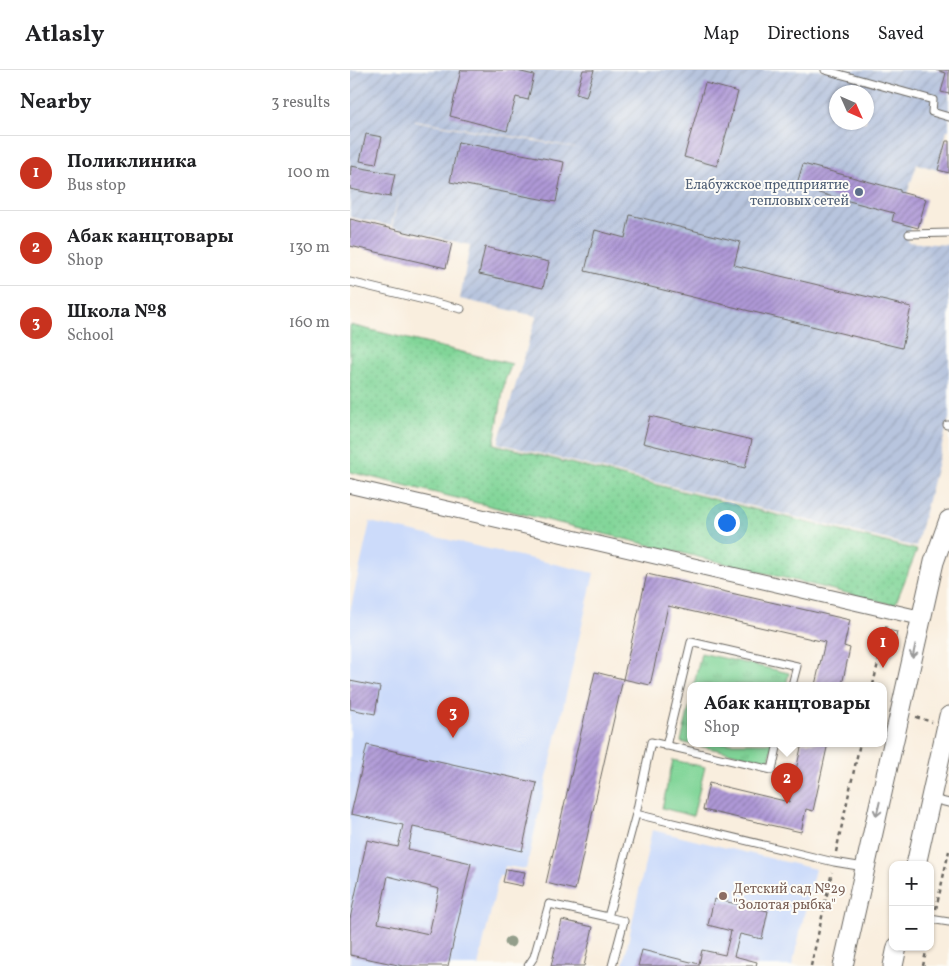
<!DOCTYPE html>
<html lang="en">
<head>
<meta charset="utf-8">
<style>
  body { margin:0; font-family:Vollkorn,serif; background:#f2f2f2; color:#202124 }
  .controls { position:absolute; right:15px; bottom:15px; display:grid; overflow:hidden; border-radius:10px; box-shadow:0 1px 4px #0004 }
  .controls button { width:45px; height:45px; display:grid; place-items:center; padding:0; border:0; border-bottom:1px solid #e0e0e0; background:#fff; color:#202124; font:25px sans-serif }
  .compass { position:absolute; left:479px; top:15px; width:45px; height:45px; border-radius:50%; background:#fff; box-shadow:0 1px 4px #0004; rotate:135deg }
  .you { position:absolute; left:376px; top:452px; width:18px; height:18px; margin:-12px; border:4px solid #fff; border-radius:50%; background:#1a73e8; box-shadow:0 0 0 8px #1a73e833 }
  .badge { display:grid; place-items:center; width:32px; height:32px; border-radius:50%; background:#c8321e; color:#fff; font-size:16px; font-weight:700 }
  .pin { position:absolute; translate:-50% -41px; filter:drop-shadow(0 1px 2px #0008) }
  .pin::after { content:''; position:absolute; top:26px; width:18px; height:15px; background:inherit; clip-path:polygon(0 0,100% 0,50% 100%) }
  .popup { position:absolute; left:337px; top:612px; width:200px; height:65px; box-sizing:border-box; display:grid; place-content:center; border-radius:10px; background:#fff; filter:drop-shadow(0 1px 4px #0005); font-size:16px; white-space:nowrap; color:#757577 }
  .popup b { font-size:19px; color:#202124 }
  .popup::after { content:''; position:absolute; left:50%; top:100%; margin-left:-10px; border:10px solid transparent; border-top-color:#fff }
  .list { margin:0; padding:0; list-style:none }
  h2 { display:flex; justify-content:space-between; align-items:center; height:65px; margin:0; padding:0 20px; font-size:21px }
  h2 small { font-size:16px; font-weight:400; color:#757577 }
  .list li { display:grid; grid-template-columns:32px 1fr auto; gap:15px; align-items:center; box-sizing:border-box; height:75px; padding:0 20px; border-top:1px solid #e0e0e0 }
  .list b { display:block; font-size:19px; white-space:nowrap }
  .list p { margin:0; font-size:16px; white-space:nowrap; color:#757577 }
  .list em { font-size:16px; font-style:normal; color:#757577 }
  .map { position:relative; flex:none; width:599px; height:896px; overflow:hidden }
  header { display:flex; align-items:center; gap:30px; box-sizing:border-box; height:70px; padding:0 25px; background:#fff; border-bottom:1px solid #e0e0e0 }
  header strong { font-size:24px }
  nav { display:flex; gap:28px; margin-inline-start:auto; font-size:18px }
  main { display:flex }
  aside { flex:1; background:#fff }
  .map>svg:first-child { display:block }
</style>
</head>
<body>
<header>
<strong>Atlasly</strong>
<nav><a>Map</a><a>Directions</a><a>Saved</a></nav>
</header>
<main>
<aside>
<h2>Nearby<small>3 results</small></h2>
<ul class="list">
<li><span class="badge">1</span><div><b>Поликлиника</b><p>Bus stop</p></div><em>100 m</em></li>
<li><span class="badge">2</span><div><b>Абак канцтовары</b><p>Shop</p></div><em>130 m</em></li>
<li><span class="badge">3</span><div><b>Школа №8</b><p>School</p></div><em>160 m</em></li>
</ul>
</aside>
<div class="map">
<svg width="599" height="896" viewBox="0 0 599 896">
  <defs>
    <pattern id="industrial-furrows" width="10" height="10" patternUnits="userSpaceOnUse" patternTransform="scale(1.25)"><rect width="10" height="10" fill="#b8c5de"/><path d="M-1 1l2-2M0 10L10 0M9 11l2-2" fill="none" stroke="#9ea9be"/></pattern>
    <pattern id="grass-dots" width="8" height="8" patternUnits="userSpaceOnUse" patternTransform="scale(1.25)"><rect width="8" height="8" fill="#81d598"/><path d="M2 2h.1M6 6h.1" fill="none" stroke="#6fb682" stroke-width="1.8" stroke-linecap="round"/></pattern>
    <pattern id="park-tufts" width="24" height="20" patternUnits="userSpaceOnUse" patternTransform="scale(1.25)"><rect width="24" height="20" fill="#81d598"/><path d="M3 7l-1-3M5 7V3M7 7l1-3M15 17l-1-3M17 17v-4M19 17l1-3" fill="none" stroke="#6fb682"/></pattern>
    <pattern id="building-hatch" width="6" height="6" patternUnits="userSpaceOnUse" patternTransform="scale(1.25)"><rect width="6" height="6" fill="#af99d7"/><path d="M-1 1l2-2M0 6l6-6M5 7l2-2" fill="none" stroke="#8e7cae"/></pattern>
  </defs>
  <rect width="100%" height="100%" fill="#fdfcf7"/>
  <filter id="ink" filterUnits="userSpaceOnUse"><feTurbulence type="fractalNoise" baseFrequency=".02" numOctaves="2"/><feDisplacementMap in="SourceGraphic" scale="10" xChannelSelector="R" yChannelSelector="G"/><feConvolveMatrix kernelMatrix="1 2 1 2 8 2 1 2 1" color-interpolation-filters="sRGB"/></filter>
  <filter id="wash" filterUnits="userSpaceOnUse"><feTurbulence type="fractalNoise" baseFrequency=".0096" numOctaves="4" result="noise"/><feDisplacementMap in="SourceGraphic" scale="20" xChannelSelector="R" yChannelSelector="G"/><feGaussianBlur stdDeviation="1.12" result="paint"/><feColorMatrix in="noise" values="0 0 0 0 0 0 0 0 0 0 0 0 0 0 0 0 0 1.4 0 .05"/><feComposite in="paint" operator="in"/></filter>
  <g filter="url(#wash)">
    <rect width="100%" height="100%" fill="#f9eede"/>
    <g fill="#ccdbfa">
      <path d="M20 452 244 503 176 799 155 796 153 806H149L128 896H0V541Z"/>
      <path d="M302 760 465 799 442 896H273Z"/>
    </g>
    <path fill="url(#industrial-furrows)" fill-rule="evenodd" d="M0 0H170L191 5 174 0H599V60H597L588 100 567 94 557 124 576 129 568 158 561 156 557 172 599 175V348L566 477 148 373 192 228 186 246 110 229 120 175 42 157 50 120 41 156 0 147ZM487 22H516V52H487ZM65 50 202 73 232 79 65 51Z"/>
    <path fill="url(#grass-dots)" stroke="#4e785a" d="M0 255 162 294 155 310 144 374 567 480 545 535 0 402Z"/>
    <g fill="url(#park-tufts)" stroke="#4e785a">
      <path d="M351 583 439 603 436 615H344Z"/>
      <path d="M341 630V673H423L419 691 331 672Z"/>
    </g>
    <path fill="#81d598" stroke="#4e785a" d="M323 690 355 697 343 746 312 738Z"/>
    <g id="blocks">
      <g fill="url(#building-hatch)" fill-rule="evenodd">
        <path d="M111 0H163L184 5 178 30 166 27 157 61 100 46Z"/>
        <path d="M233 0H244L236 27 226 24Z"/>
        <path d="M586 0H599V24L591 22 596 3Z"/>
        <path d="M355 13 388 22 367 96 334 87Z"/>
        <path d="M16 64 32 67 26 94 10 91Z"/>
        <path d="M596 71H599V103L588 100Z"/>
        <path d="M108 72 214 92 206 132 100 112Z"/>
        <path d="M453 94 550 120V122L576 129 568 158 542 151 544 143 446 117Z"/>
        <path d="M1 96 45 104 40 127 0 119Z"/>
        <path d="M280 145 390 172 384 195 561 237 552 278 235 201 245 160 275 168Z"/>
        <path d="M0 149 102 173 96 198 0 176Z"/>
        <path d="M135 177 199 192 193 218 129 204Z"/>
        <path d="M300 346 402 370 395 398 293 373Z"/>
        <path d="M297 504 500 550 494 576 500 578 492 615H465L475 572 318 536 300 615 273 609Z"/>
        <path d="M537 560 547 562 542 585 533 583Z"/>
        <path d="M245 602 273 609 225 820 196 813Z"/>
        <path d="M0 611 30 617 25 644 0 639Z"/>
        <path d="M452 673H478L463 741 456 739 451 762 353 740 359 713 439 732Z"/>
        <path d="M17 675 187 713 172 781 63 757 58 779 121 793 98 896H53L0 885V849L17 770 48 777 53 755 1 744ZM38 806 89 819 79 864 28 853Z"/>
        <path d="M156 799 175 802 172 816 153 812Z"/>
        <path d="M364 829 418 841 412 869 390 864 384 886 407 892 406 896H288L292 880 349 894 352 880 375 885 381 861 358 855Z"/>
        <path d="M212 850 243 857 234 896H201Z"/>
      </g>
    </g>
  </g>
  <g filter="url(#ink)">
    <use href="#blocks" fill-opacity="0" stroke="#696660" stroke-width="1"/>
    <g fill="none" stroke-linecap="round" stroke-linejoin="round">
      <g stroke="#696660" stroke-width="9">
        <g id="lane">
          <path d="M475 0 583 30 582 42 599 47"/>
          <path d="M559 164 599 163"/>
          <path d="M0 212 111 239"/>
          <path d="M597 355H599"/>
          <path d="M316 676 341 572 447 596 442 615"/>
          <path d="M582 729 599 733"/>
          <path d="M286 744 484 792 514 797"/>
          <path d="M580 849 599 852"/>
          <path d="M178 896 184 887 199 834 258 847"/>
          <path d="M262 896 274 851 258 847 286 744 301 672 422 700 428 673"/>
        </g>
      </g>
      <g stroke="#696660" stroke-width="16">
        <path id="street" d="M0 416 571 548"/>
      </g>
      <g stroke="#696660" stroke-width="21">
        <g id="secondary">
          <path d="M566 795 599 646"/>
          <path d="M493 896 584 492 599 450"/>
          <path d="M543 896 547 877"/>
        </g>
      </g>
      <g stroke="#696660" stroke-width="2.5" stroke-dasharray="4 4" stroke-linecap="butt">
        <path d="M523 615 537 553"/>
        <path d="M566 647 582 652"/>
        <path d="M486 782 510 673"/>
        <path d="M586 839 599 781"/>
        <path d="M461 896 482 802"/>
        <path d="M573 896 577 877"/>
      </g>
      <use href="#lane" stroke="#fff" stroke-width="7"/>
      <use href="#street" stroke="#fff" stroke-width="14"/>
      <use href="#secondary" stroke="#fff" stroke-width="19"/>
    </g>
    <circle fill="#939e8b" cx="160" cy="872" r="5.5"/>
    <defs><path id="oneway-shaft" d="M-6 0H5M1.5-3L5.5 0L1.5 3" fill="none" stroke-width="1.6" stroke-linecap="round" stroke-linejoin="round" transform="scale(1.25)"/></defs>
    <g stroke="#999">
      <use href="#oneway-shaft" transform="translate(564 581) rotate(102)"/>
      <use href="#oneway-shaft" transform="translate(528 739) rotate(103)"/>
    </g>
  </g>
  <circle fill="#5c6f8a" stroke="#fdfcf7" stroke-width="2" cx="509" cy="122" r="5"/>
  <circle fill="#8d6e63" stroke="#fdfcf7" stroke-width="2" cx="373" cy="826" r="5"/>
  <g text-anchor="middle" stroke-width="4" stroke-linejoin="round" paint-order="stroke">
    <g font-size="14" fill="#4e5e75" stroke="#fdfcf7" text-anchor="end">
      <text x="499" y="119">Елабужское предприятие<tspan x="499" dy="16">тепловых сетей</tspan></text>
    </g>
    <g font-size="14" fill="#785e54" stroke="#fdfcf7" text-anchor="start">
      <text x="383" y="823">Детский сад №29<tspan x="383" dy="16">"Золотая рыбка"</tspan></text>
    </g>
  </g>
</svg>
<div class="controls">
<button>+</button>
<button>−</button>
</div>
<svg class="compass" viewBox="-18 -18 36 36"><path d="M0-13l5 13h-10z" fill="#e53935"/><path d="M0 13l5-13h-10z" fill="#757577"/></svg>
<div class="you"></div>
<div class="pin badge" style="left:533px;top:598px">1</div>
<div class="pin badge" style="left:437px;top:734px">2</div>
<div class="popup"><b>Абак канцтовары</b>Shop</div>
<div class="pin badge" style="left:103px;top:668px">3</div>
</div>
</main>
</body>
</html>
